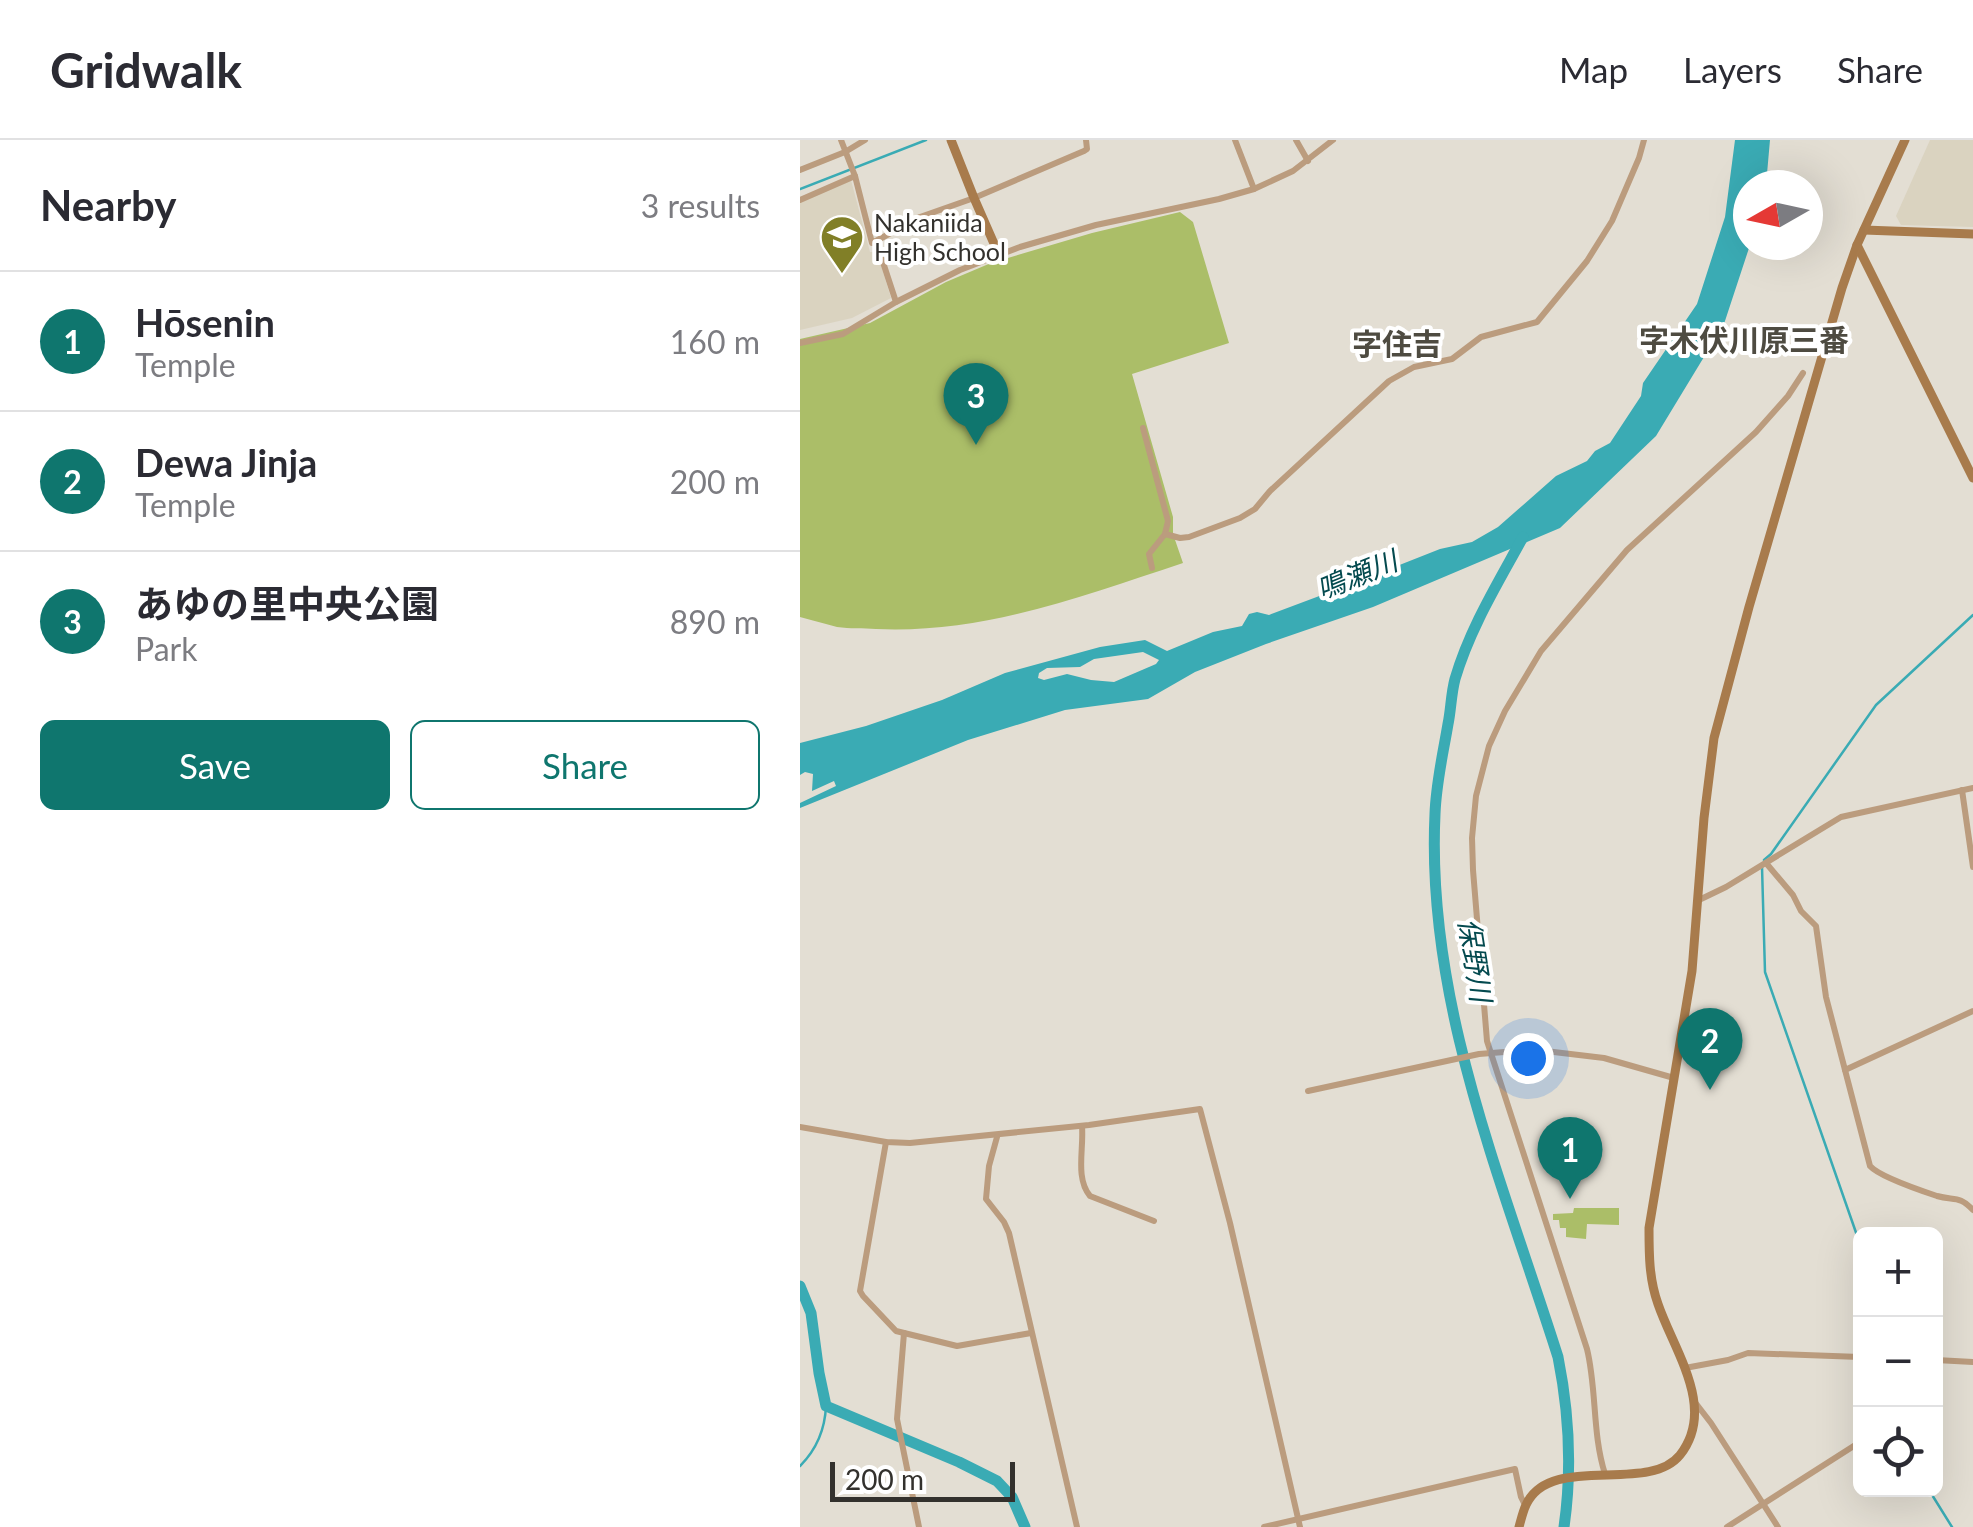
<!DOCTYPE html>
<html lang="en">
<head>
<meta charset="utf-8">
<style>
  body { margin:0; font-family:Lato,"Noto Sans JP",sans-serif; background:#f2f2f3; color:#2b2b33 }
  .controls { position:absolute; right:30px; bottom:30px; display:grid; overflow:hidden; border-radius:15px; box-shadow:0 10px 40px #0002 }
  .controls button { width:90px; height:90px; display:grid; place-items:center; padding:0; border:0; border-bottom:2px solid #e1e1e2; background:#fff; color:#2b2b33; font:50px sans-serif }
  .compass { position:absolute; left:933px; top:30px; width:90px; height:90px; border-radius:50%; background:#fff; box-shadow:0 10px 40px #0002; rotate:261deg }
  .scale { position:absolute; left:30px; bottom:25px; width:185px; box-sizing:border-box; padding-left:10px; border:5px solid #33312d; border-top:0; font-size:28px; line-height:35px; white-space:nowrap; color:#33312d; -webkit-text-stroke:8px #fff; paint-order:stroke }
  .you { position:absolute; left:728px; top:918px; width:35px; height:35px; margin:-25px; border:8px solid #fff; border-radius:50%; background:#1a73e8; box-shadow:0 0 0 15px #1a73e833 }
  .badge { display:grid; place-items:center; width:65px; height:65px; border-radius:50%; background:#0f766e; color:#fff; font-size:32px; font-weight:700 }
  .pin { position:absolute; translate:-50% -82px; filter:drop-shadow(0 2px 5px #0008) }
  .pin::after { content:''; position:absolute; top:52px; width:35px; height:30px; background:inherit; clip-path:polygon(0 0,100% 0,50% 100%) }
  .list { margin:0; padding:0; list-style:none }
  h2 { display:flex; justify-content:space-between; align-items:center; height:130px; margin:0; padding:0 40px; font-size:42px }
  h2 small { font-size:32px; font-weight:400; color:#7c7c81 }
  .list li { display:grid; grid-template-columns:65px 1fr auto; gap:30px; align-items:center; box-sizing:border-box; height:140px; padding:0 40px; border-top:2px solid #e1e1e2 }
  .list b { display:block; font-size:38px; white-space:nowrap }
  .list p { margin:0; font-size:32px; white-space:nowrap; color:#7c7c81 }
  .list em { font-size:32px; font-style:normal; color:#7c7c81 }
  .actions { display:flex; gap:20px; padding:30px 40px }
  .actions a { flex:1; padding:22px 0; border:2px solid #0f766e; border-radius:15px; text-align:center; font-size:35px; color:#0f766e }
  .actions .main { background:#0f766e; color:#fff }
  .icon { flex:none; width:55px; height:55px; fill:none; stroke:currentColor; stroke-width:2; stroke-linecap:round; stroke-linejoin:round }
  .map { position:relative; flex:none; width:1173px; height:1387px; overflow:hidden }
  header { display:flex; align-items:center; gap:60px; box-sizing:border-box; height:140px; padding:0 50px; background:#fff; border-bottom:2px solid #e1e1e2 }
  header strong { font-size:48px }
  nav { display:flex; gap:55px; margin-inline-start:auto; font-size:35px }
  main { display:flex }
  aside { flex:1; background:#fff }
  .map>svg:first-child { display:block }
</style>
</head>
<body>
<header>
<strong>Gridwalk</strong>
<nav><a>Map</a><a>Layers</a><a>Share</a></nav>
</header>
<main>
<aside>
<h2>Nearby<small>3 results</small></h2>
<ul class="list">
<li><span class="badge">1</span><div><b>Hōsenin</b><p>Temple</p></div><em>160 m</em></li>
<li><span class="badge">2</span><div><b>Dewa Jinja</b><p>Temple</p></div><em>200 m</em></li>
<li><span class="badge">3</span><div><b>あゆの里中央公園</b><p>Park</p></div><em>890 m</em></li>
</ul>
<div class="actions"><a class="main">Save</a><a>Share</a></div>
</aside>
<div class="map">
<svg width="1173" height="1387" viewBox="0 0 1173 1387">
  <rect width="100%" height="100%" fill="#e3ded3"/>
  <g fill="#dad3c0">
    <path d="M1130 0H1173V87L1101 85 1096 76Z"/>
    <path d="M51 40 70 112H77L91 158 52 178 0 190V62Z"/>
  </g>
  <g fill="#abbe68">
    <path d="M380 72 393 82 429 203 332 234 373 377V394L383 423C283 456 183 494 76 489 63 488 50 489 37 487 25 484 12 480 0 477V199L70 183 146 142 191 123 292 93Z"/>
    <path d="M774 1068H819V1085L787 1084 786 1099 766 1097V1088H760L759 1080H753V1074L773 1073Z"/>
  </g>
  <path fill="#3aabb4" fill-rule="evenodd" d="M935 0H970L966 45H948V105H950L924 184 856 296 760 388 573 467 466 504 395 532 348 559 265 570 168 600 0 668V663L36 646 34 641 12 651 13 634 5 632 0 635V603L66 586 142 560 205 533 300 507 345 500 367 511 413 492 442 486 449 474 457 472 469 475 554 443 558 437 564 439 640 409 672 402 698 387 756 336 787 321 795 311 810 303 841 256 843 243 897 164 925 77ZM343 512 359 520 356 524 314 542 291 540 267 534 244 540 238 538 239 533 247 528 280 527 294 519Z"/>
  <g fill="none" stroke-linecap="round" stroke-linejoin="round">
    <g stroke="#3aabb4" stroke-width="2.5">
      <path d="M0 49 126 0"/>
      <path d="M964 720 971 714 1076 565 1173 475"/>
      <path d="M962 727 965 832 1060 1104"/>
      <path d="M0 1326C16 1310 25 1289 26 1266"/>
      <path d="M1129 1350 1152 1387"/>
    </g>
    <g stroke="#3aabb4" stroke-width="11">
      <path d="M723 397C698 443 670 488 655 539 651 554 651 570 648 584 643 614 636 643 635 674 626 863 702 1040 758 1217 769 1272 772 1331 764 1387"/>
      <path d="M0 1146 11 1173 19 1233 26 1266 159 1322 197 1341 212 1357 225 1387"/>
    </g>
    <g stroke="#bb9c7e" stroke-width="6">
      <path d="M41 0 55 36 72 103 76 101 96 162"/>
      <path d="M435 0 454 49"/>
      <path d="M496 0 508 21"/>
      <path d="M0 30 45 12 65 0"/>
      <path d="M0 60 55 36"/>
      <path d="M76 101 120 77 174 58 284 11 287 9 286 0"/>
      <path d="M0 203 43 194 96 162 160 130 220 107 296 85 419 59 454 49 493 31 533 0"/>
      <path d="M343 288 368 381 365 394 349 414 352 428"/>
      <path d="M365 394 380 398 389 397 440 378 455 369 470 351 589 241 614 227 652 219 681 197 737 182 787 121 812 81 839 18 844 0"/>
      <path d="M1162 650 1173 727"/>
      <path d="M966 723 993 755 1001 771 1016 786 1026 857 1070 1026C1079 1036 1122 1051 1137 1056 1154 1061 1159 1055 1173 1070"/>
      <path d="M899 760 926 747 1041 677 1173 648"/>
      <path d="M1045 930 1173 871"/>
      <path d="M508 951 679 914 717 911 737 910 804 918 874 938"/>
      <path d="M282 986C284 1009 275 1038 290 1056L354 1081"/>
      <path d="M0 987 86 1002 110 1003 289 985 400 969 430 1083 500 1387"/>
      <path d="M197 997 189 1026 186 1059 204 1082 209 1093 277 1387"/>
      <path d="M86 1002 60 1151 63 1156 96 1191 157 1206 231 1193"/>
      <path d="M104 1193 97 1279 119 1387"/>
      <path d="M1136 1220 1173 1222"/>
      <path d="M885 1228 928 1220 948 1213 1060 1217"/>
      <path d="M894 1261 911 1283 978 1387"/>
      <path d="M805 1334C792 1293 797 1250 787 1209L687 901 673 730 672 698 676 656 689 606 705 571 741 511 827 410 956 292 988 256 1003 233"/>
      <path d="M464 1387 715 1329 721 1357 725 1365"/>
      <path d="M927 1387 1060 1302"/>
    </g>
    <g stroke="#a87b4c" stroke-width="9">
      <path d="M151 0 174 58 199 115"/>
      <path d="M1064 90 1173 94"/>
      <path d="M1057 105 1173 338"/>
      <path d="M719 1387C721 1380 723 1371 726 1365 750 1312 848 1355 880 1315 917 1268 874 1211 858 1164 849 1139 849 1114 849 1088L892 831 904 678 914 598 949 467 1042 148 1057 105 1105 0"/>
    </g>
  </g>
  <defs>
    <g id="school-pin" transform="scale(2.25)"><path d="M0 17L-7.5 6A9.5 9.5 0 1 1 7.5 6Z" fill="#817f27" stroke="#fff"/><path d="M0-5L7-2L0 1L-7-2ZM-4 1L0 2.5L4 1V4Q0 6-4 4Z" fill="#fff"/></g>
  </defs>
  <g fill-rule="evenodd">
    <use href="#school-pin" x="42" y="97"/>
  </g>
  <g text-anchor="middle" stroke-width="8" stroke-linejoin="round" paint-order="stroke">
    <g font-size="25" fill="#33312d" stroke="#fff" text-anchor="start">
      <text x="74" y="92">Nakaniida<tspan x="74" dy="29">High School</tspan></text>
    </g>
    <g font-size="28" font-style="italic" fill="#044a4f" stroke="#fff">
      <text transform="translate(557 435) rotate(-22)" y="10">鳴瀬川</text>
      <text transform="translate(675 820) rotate(81)" y="10">保野川</text>
    </g>
    <g font-size="30" font-weight="bold" fill="#4e4b41" stroke="#fff">
      <text x="944" y="211">字木伏川原三番</text>
      <text x="597" y="215">字住吉</text>
    </g>
  </g>
</svg>
<div class="controls">
<button>+</button>
<button>−</button>
<button><svg class="icon" aria-label="locate" viewBox="0 0 24 24"><circle cx="12" cy="12" r="6"/><path d="M12 2v4M12 18v4M2 12h4M18 12h4"/></svg></button>
</div>
<svg class="compass" viewBox="-18 -18 36 36"><path d="M0-13l5 13h-10z" fill="#e53935"/><path d="M0 13l5-13h-10z" fill="#7c7c81"/></svg>
<div class="scale">200 m</div>
<div class="you"></div>
<div class="pin badge" style="left:770px;top:1059px">1</div>
<div class="pin badge" style="left:910px;top:950px">2</div>
<div class="pin badge" style="left:176px;top:305px">3</div>
</div>
</main>
</body>
</html>
